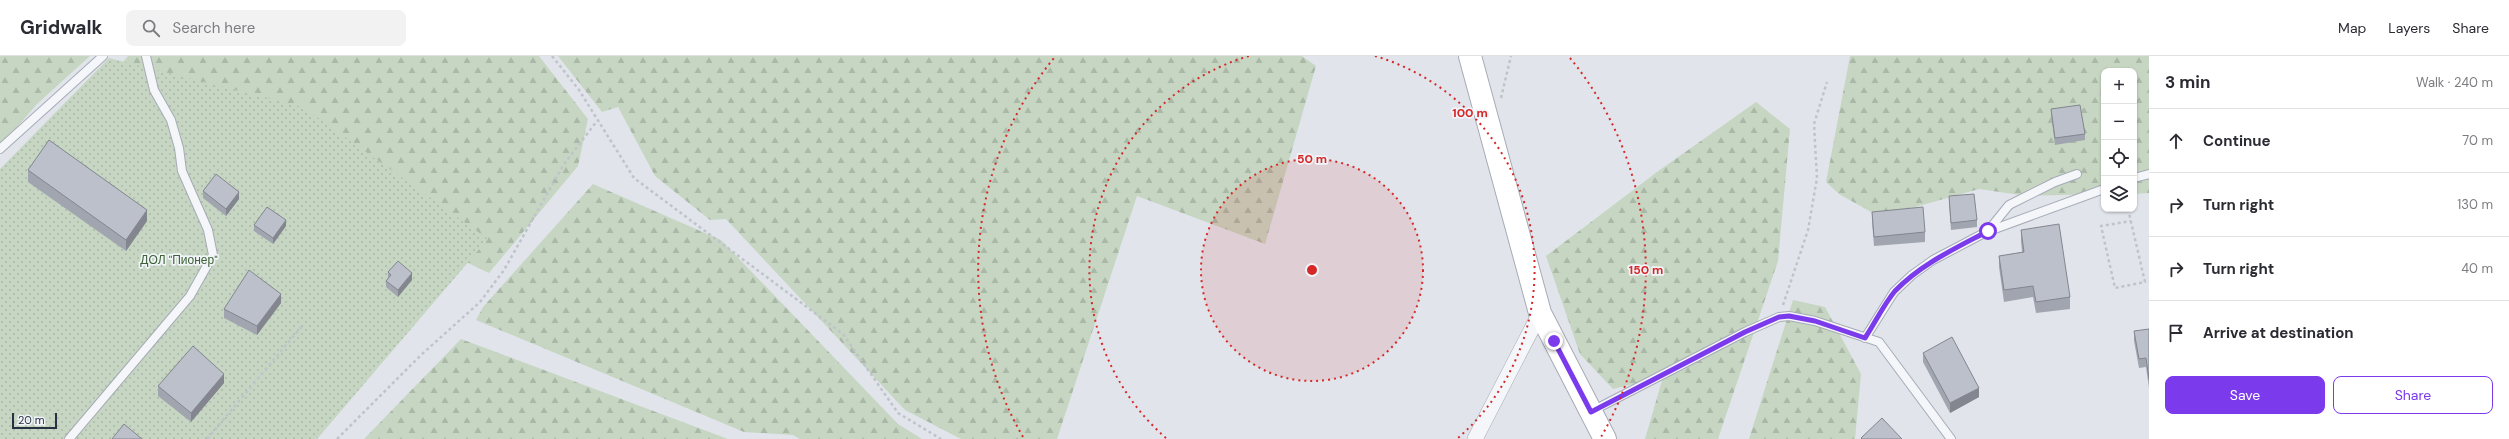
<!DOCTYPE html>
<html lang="en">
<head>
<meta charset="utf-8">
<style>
  body { margin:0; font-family:"DM Sans",sans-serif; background:#f2f2f3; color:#2b2b33 }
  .controls { position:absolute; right:12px; top:12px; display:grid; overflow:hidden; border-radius:8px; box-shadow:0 1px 3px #0004 }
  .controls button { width:36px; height:36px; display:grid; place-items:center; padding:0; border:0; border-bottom:1px solid #e1e1e2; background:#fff; color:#2b2b33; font:20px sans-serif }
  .scale { position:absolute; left:12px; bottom:10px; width:45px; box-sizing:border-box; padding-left:4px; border:2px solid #283144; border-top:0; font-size:11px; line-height:14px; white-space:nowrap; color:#283144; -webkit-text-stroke:3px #f1f4f8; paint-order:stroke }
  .stop { position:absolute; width:12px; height:12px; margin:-9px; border:3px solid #7c3aed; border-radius:50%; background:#fff }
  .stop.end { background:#7c3aed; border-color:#fff; box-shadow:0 1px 4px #0008 }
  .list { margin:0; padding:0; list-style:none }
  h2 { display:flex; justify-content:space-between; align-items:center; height:52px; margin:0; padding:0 16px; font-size:17px }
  h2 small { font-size:13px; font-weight:400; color:#7c7c81 }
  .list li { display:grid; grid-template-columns:26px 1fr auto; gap:12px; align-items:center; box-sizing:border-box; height:64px; padding:0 16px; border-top:1px solid #e1e1e2 }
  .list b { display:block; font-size:15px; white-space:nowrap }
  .list em { font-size:13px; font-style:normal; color:#7c7c81 }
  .actions { display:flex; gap:8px; padding:12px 16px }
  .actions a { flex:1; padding:9px 0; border:1px solid #7c3aed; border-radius:8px; text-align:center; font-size:14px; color:#7c3aed }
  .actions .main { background:#7c3aed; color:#fff }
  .icon { flex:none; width:22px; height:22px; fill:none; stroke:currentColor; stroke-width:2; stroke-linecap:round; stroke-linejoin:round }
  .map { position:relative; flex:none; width:2149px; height:383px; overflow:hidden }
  header { display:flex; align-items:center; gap:24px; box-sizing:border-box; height:56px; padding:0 20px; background:#fff; border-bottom:1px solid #e1e1e2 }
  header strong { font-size:19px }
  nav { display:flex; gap:22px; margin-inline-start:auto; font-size:14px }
  .search { width:280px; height:36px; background:#f2f2f3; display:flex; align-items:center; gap:10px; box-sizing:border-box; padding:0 14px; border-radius:8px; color:#7c7c81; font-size:15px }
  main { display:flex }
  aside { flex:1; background:#fff }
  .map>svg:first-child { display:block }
</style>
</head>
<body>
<header>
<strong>Gridwalk</strong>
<div class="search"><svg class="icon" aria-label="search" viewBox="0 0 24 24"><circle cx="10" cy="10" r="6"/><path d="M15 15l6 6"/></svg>Search here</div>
<nav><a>Map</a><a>Layers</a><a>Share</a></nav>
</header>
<main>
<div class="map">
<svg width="2149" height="383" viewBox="0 0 2149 383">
  <defs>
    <pattern id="forest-firs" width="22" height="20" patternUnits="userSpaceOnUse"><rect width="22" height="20" fill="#c6d6c2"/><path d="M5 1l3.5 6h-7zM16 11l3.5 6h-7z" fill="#aab8a8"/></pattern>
    <pattern id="park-dots" width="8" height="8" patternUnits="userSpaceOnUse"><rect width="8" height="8" fill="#c6d6c2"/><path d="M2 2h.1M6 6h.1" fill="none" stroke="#aab8a8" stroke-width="1.8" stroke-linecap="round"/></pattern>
  </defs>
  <rect width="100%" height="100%" fill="#e1e5eb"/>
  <g fill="url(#forest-firs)">
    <path d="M0 0H90L37 48 0 91Z"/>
    <path d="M128 0H539L588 63 578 110 489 217 432 190 61 80Z"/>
    <path d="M558 0H1302L1316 10 1265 188 1137 140 1057 383H961L905 354 726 163 710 164 655 120 618 51 602 56Z"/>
    <path d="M1850 0H2149V137L2134 138V15H2104V138L2027 140 1979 133 1880 161 1839 138 1826 126Z"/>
    <path d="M1756 46 1790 73 1778 205 1718 383H1645L1663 321 1613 333 1580 298 1546 200 1657 116Z"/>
    <path d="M593 128 721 184 898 368 922 383H800L793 379 744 376 476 264 483 251Z"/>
    <path d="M1793 244 1825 251 1861 318 1855 383H1749Z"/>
    <path d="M461 283 728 383H364Z"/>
  </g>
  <path fill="url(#park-dots)" d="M109 2 303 51 488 183 317 383H0V113Z"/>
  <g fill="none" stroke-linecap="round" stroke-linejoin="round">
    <g stroke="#a6abb6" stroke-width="10">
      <g id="lane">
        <path d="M0 93 103 0"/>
        <path d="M2134 122 2149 118"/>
        <path d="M1989 175 2104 133"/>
        <path d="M1865 282 1894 236 1912 219 1933 204 1988 175 2009 149 2055 126 2077 118"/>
        <path d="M1592 355 1745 276 1779 261 1789 260 1815 265 1879 286 1951 383"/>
        <path d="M69 383 190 240 213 199 208 174 182 115 179 92 171 64 154 34 146 0"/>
      </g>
    </g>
    <g stroke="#a6abb6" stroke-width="16">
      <path id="street" d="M1475 383 1540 257"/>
    </g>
    <g stroke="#a6abb6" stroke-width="24">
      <path id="secondary" d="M1470 0 1540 257 1605 383"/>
    </g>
    <g stroke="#bfc3ca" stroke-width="2.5" stroke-dasharray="3 3" stroke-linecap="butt">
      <path d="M552 0 579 34 634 122 843 278 898 357 941 383"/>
      <path d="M2101 37 2104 48"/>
      <path d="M1501 42 1511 0"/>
      <path d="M2128 153 2145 226 2115 232 2101 170 2131 165"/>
      <path d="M1783 249 1808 174 1817 122 1814 68 1827 26"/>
      <path d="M207 383 303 269"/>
      <path d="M337 383 421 299 480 246 504 214 564 108 597 65"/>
    </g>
    <use href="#lane" stroke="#f4f6f9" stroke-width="8"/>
    <use href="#street" stroke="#f4f6f9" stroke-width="15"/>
    <use href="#secondary" stroke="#fff" stroke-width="22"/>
  </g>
  <g fill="#a1a5af">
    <path d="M2051 53 2085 78V84L2055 89 2051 59Z"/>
    <path d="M28 114 147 165 126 195 28 126Z"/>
    <path d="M203 135 239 143 226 160 203 142Z"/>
    <path d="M1949 140 1977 164V171L1951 174 1949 147Z"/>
    <path d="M1872 156 1925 176V186L1874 190 1872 165Z"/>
    <path d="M254 169 286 170 273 188 254 175Z"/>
    <path d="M2021 174 2070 241V253L2036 257 2033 241 2004 246 1999 211V200L2022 196 2021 185Z"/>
    <path d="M388 216 412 224 398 241 386 231V225L388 222Z"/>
    <path d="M281 247 257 279 224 262V253Z"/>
    <path d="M2149 273V332L2146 311 2139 312 2134 285V275Z"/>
    <path d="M1923 297 1979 341 1950 357 1923 306Z"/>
    <path d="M224 327 191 366 158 340V330Z"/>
  </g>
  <g fill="#83868e">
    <path d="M239 136V143L226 160V153Z"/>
    <path d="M147 154V165L126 195V184Z"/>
    <path d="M286 164V170L273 188V182Z"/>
    <path d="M412 217V224L398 241V234Z"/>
    <path d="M281 238V247L257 279V270Z"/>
    <path d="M224 318V327L191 366V357Z"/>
    <path d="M1979 332V341L1950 357V347Z"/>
  </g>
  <g fill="#bbc0cb" stroke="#83868e">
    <path d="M2080 49 2085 78 2055 82 2051 53Z"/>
    <path d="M49 84 147 154 126 184 28 114Z"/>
    <path d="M216 118 239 136 226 153 203 135Z"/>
    <path d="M1974 138 1977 164 1951 167 1949 140Z"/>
    <path d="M267 151 286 164 273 182 254 169Z"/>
    <path d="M1923 151 1925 176 1874 181 1872 156Z"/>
    <path d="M2059 168 2070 241 2036 246 2033 230 2004 234 1999 200 2024 196 2021 174Z"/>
    <path d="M398 205 412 217 398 234 386 225 391 219 388 216Z"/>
    <path d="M249 214 281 238 257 270 224 253Z"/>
    <path d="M2149 273V323L2146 302 2139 303 2134 275Z"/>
    <path d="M1952 281 1979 332 1950 347 1923 297Z"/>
    <path d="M193 290 224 318 191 357 158 330Z"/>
    <path d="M1882 362 1902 383H1862L1861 382Z"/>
    <path d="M124 368 142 383H112Z"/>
  </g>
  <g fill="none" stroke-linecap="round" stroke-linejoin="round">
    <path stroke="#7c3aed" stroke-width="5" d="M1554 285 1591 356 1745 276 1779 261 1789 260 1815 265 1865 282C1875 267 1884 248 1895 235 1921 208 1956 192 1988 175"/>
  </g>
  <circle cx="1312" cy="214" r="111" fill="#d62828" fill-opacity=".12"/>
  <g fill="none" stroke="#d62828" stroke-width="2" stroke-dasharray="2 4">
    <circle cx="1312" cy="214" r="111"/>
    <path d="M1166 382A223 223 0 0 1 1249 0M1375 0A223 223 0 0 1 1458 382"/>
    <path d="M1023 381A334 334 0 0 1 1054 2M1570 2A334 334 0 0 1 1601 381"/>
  </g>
  <g text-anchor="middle" stroke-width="3.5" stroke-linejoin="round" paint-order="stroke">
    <g font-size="12" fill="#3b6134" stroke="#f1f4f8">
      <text x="179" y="208">ДОЛ "Пионер"</text>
    </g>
  </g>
  <circle cx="1312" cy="214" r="6" fill="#d62828" stroke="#f1f4f8" stroke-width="2"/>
  <g font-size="12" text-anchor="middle" font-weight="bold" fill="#d62828" stroke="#f1f4f8" stroke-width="3.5" stroke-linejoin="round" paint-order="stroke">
    <text x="1470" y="61">100 m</text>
    <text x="1312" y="107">50 m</text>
    <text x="1646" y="218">150 m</text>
  </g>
</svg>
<div class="controls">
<button>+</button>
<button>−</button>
<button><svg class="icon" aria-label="locate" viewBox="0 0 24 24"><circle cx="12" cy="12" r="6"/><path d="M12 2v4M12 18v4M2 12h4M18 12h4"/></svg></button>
<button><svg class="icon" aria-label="layers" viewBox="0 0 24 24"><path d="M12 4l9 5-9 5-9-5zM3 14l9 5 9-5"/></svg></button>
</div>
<div class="scale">20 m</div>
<div class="stop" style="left:1988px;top:175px"></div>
<div class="stop end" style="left:1554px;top:285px"></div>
</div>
<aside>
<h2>3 min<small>Walk · 240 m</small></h2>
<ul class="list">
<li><svg class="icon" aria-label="ahead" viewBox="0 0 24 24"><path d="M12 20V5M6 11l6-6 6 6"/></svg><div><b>Continue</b></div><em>70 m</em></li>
<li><svg class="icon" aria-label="right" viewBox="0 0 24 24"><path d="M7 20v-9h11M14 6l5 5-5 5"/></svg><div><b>Turn right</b></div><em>130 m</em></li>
<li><svg class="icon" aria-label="right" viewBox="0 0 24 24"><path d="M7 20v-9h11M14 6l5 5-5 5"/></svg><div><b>Turn right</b></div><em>40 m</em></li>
<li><svg class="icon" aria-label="arrive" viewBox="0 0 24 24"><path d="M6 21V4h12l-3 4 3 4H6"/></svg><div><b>Arrive at destination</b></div></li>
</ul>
<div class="actions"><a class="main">Save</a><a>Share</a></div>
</aside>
</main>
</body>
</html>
